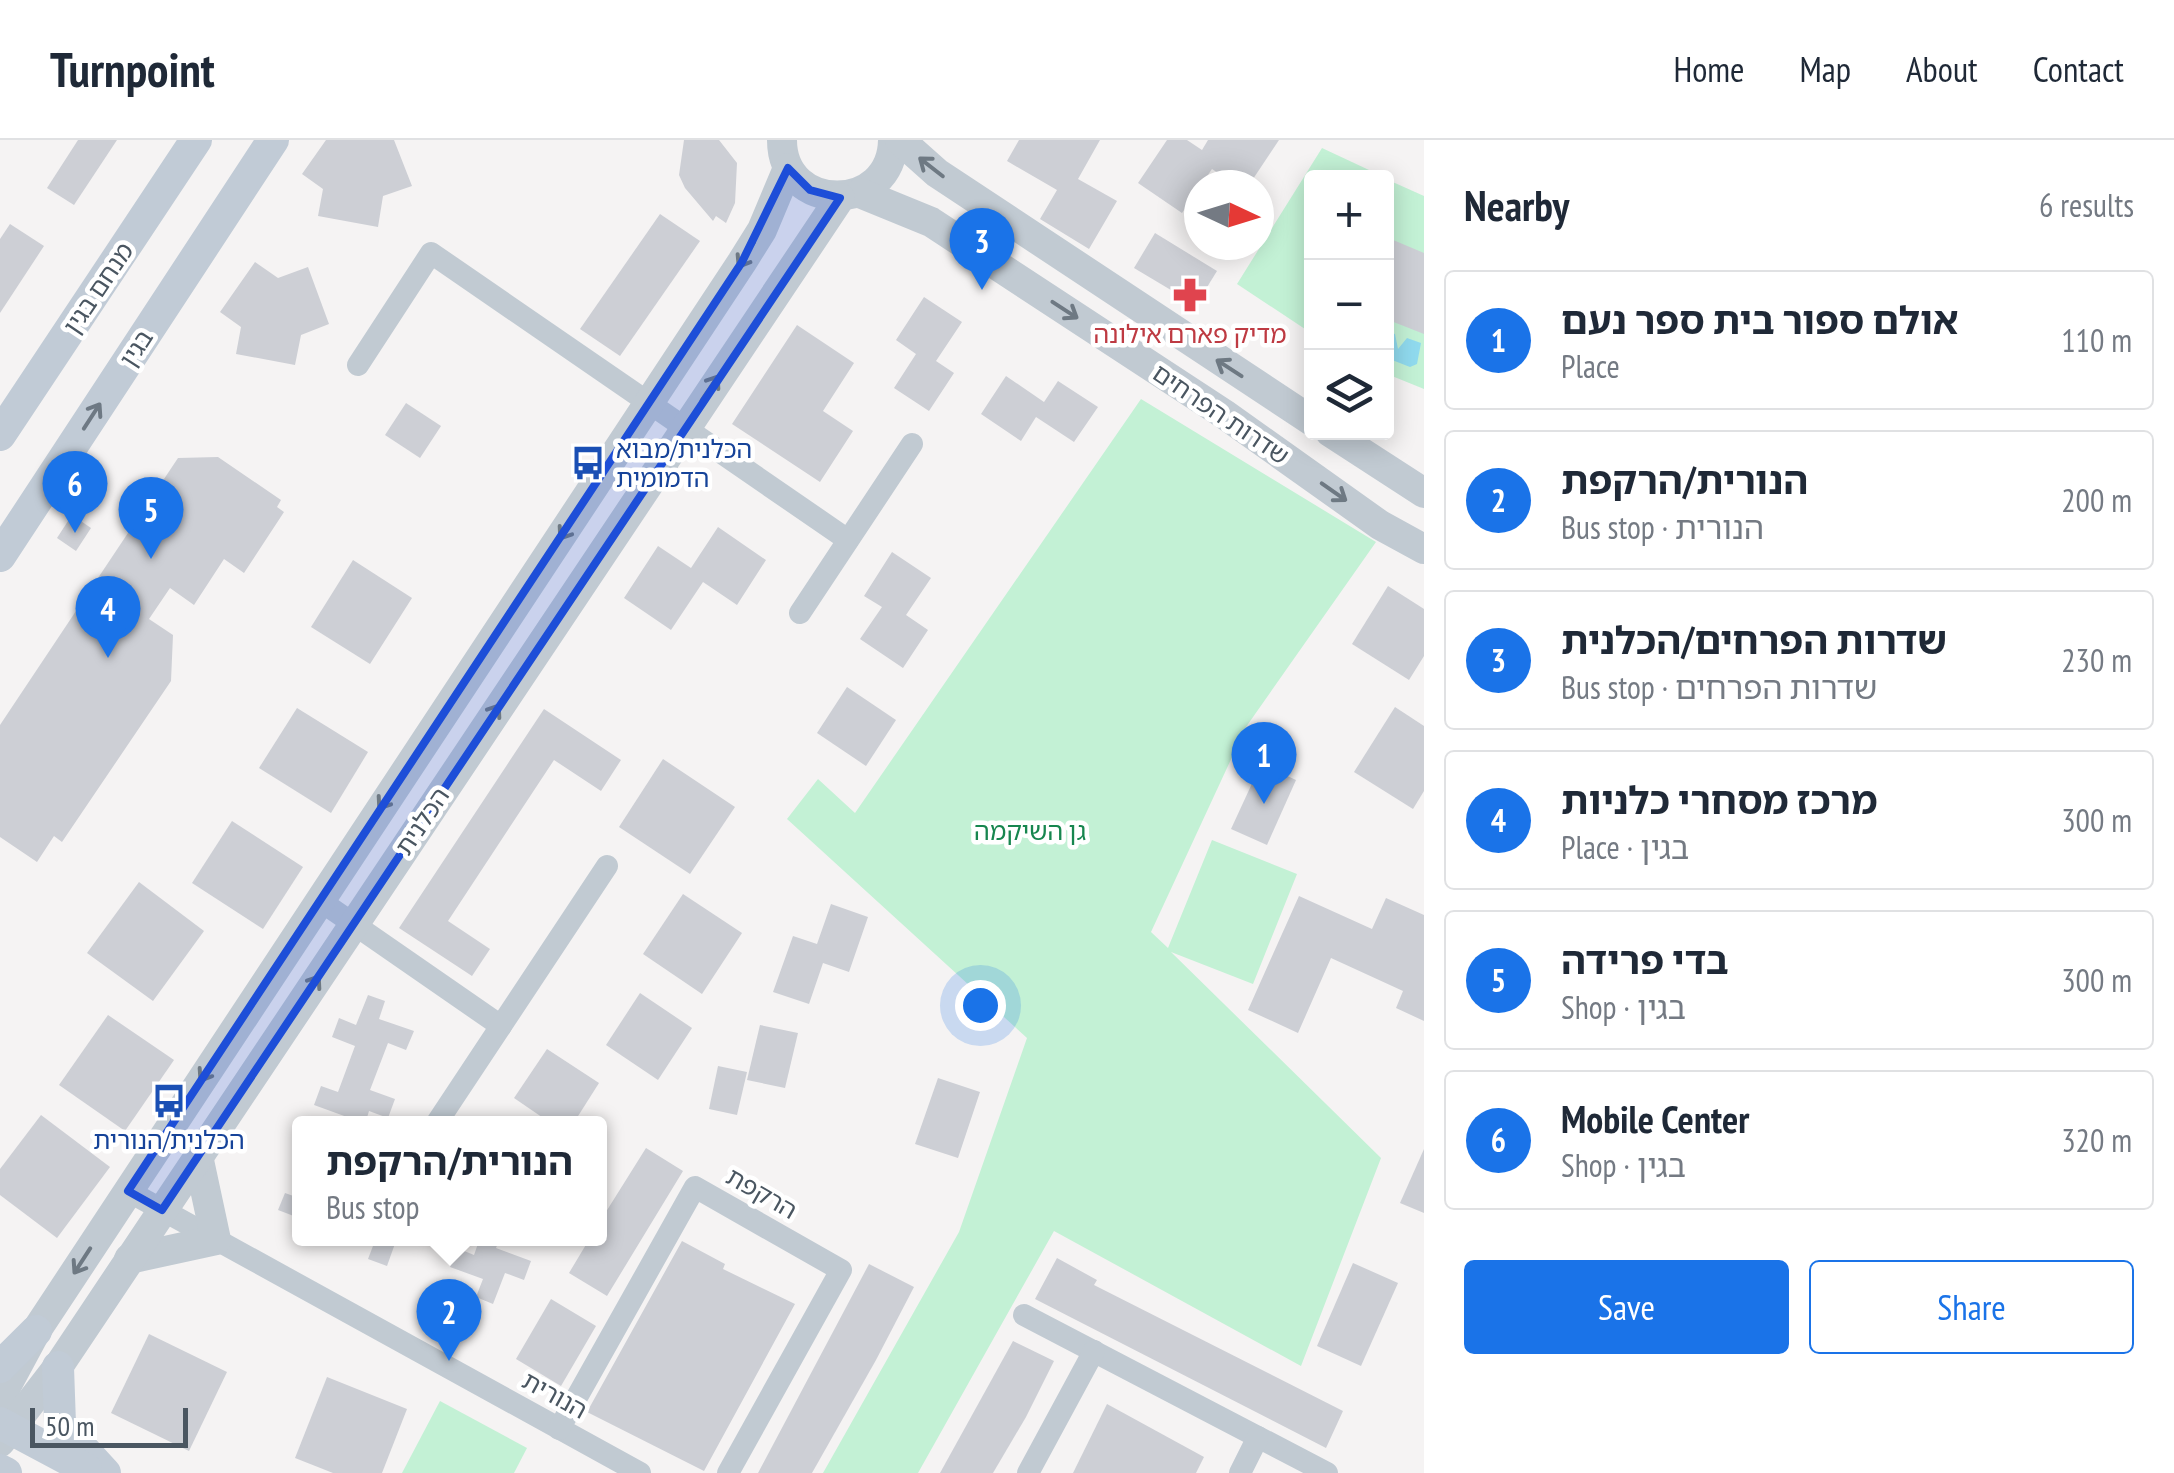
<!DOCTYPE html>
<html lang="en">
<head>
<meta charset="utf-8">
<style>
  body { margin:0; font-family:"PT Sans Narrow","Noto Sans Hebrew",sans-serif; background:#f2f2f3; color:#1f2937 }
  .controls { position:absolute; right:30px; top:30px; display:grid; overflow:hidden; border-radius:10px; box-shadow:0 5px 25px #0003 }
  .controls button { width:90px; height:90px; display:grid; place-items:center; padding:0; border:0; border-bottom:2px solid #e0e1e3; background:#fff; color:#1f2937; font:50px sans-serif }
  .compass { position:absolute; left:1184px; top:30px; width:90px; height:90px; border-radius:50%; background:#fff; box-shadow:0 5px 25px #0003; rotate:94deg }
  .scale { position:absolute; left:30px; bottom:25px; width:158px; box-sizing:border-box; padding-left:10px; border:5px solid #4a5661; border-top:0; font-size:28px; line-height:35px; white-space:nowrap; color:#4a5661; -webkit-text-stroke:8px #fff; paint-order:stroke }
  .you { position:absolute; left:980px; top:865px; width:35px; height:35px; margin:-25px; border:8px solid #fff; border-radius:50%; background:#1a73e8; box-shadow:0 0 0 15px #1a73e833 }
  .badge { display:grid; place-items:center; width:65px; height:65px; border-radius:50%; background:#1a73e8; color:#fff; font-size:32px; font-weight:700 }
  .pin { position:absolute; translate:-50% -82px; filter:drop-shadow(0 2px 5px #0008) }
  .pin::after { content:''; position:absolute; top:52px; width:35px; height:30px; background:inherit; clip-path:polygon(0 0,100% 0,50% 100%) }
  .popup { position:absolute; left:292px; top:976px; width:315px; height:130px; box-sizing:border-box; display:grid; place-content:center; border-radius:10px; background:#fff; filter:drop-shadow(0 2px 8px #0005); font-size:32px; white-space:nowrap; color:#747a83 }
  .popup b { font-size:38px; color:#1f2937 }
  .popup::after { content:''; position:absolute; left:50%; top:100%; margin-left:-20px; border:20px solid transparent; border-top-color:#fff }
  .list { margin:0; padding:0; list-style:none }
  h2 { display:flex; justify-content:space-between; align-items:center; height:130px; margin:0; padding:0 40px; font-size:42px }
  h2 small { font-size:32px; font-weight:400; color:#747a83 }
  .list li { display:grid; grid-template-columns:65px 1fr auto; gap:30px; align-items:center; box-sizing:border-box; height:140px; margin:0 20px 20px; padding:0 20px; border:2px solid #e0e1e3; border-radius:10px }
  .list b { display:block; font-size:38px; white-space:nowrap }
  .list p { margin:0; font-size:32px; white-space:nowrap; color:#747a83 }
  .list em { font-size:32px; font-style:normal; color:#747a83 }
  .actions { display:flex; gap:20px; padding:30px 40px }
  .actions a { flex:1; padding:22px 0; border:2px solid #1a73e8; border-radius:10px; text-align:center; font-size:35px; color:#1a73e8 }
  .actions .main { background:#1a73e8; color:#fff }
  .icon { flex:none; width:55px; height:55px; fill:none; stroke:currentColor; stroke-width:2; stroke-linecap:round; stroke-linejoin:round }
  .map { position:relative; flex:none; width:1424px; height:1333px; overflow:hidden }
  header { display:flex; align-items:center; gap:60px; box-sizing:border-box; height:140px; padding:0 50px; background:#fff; border-bottom:2px solid #e0e1e3 }
  header strong { font-size:48px }
  nav { display:flex; gap:55px; margin-inline-start:auto; font-size:35px }
  main { display:flex }
  aside { flex:1; background:#fff }
  .map>svg:first-child { display:block }
</style>
</head>
<body>
<header>
<strong>Turnpoint</strong>
<nav><a>Home</a><a>Map</a><a>About</a><a>Contact</a></nav>
</header>
<main>
<div class="map">
<svg width="1424" height="1333" viewBox="0 0 1424 1333">
  <rect width="100%" height="100%" fill="#f5f3f3"/>
  <g fill="#c3f1d5">
    <path d="M1322 8 1384 37 1312 38 1311 193 1237 144Z"/>
    <path d="M1386 39 1424 56V249L1387 234Z"/>
    <path d="M1141 259 1376 402 1246 587 1151 792 1168 808 1212 700 1297 734 1253 844 1171 812 1381 1018 1301 1226 1054 1091 918 1333H823L959 1092 1027 898 787 679 818 639 855 673Z"/>
    <path d="M440 1261 527 1308 514 1333H402Z"/>
  </g>
  <path fill="#90daee" d="M1386 191 1395 194 1398 209 1407 198 1421 203 1417 224 1410 227 1387 218Z"/>
  <g fill="#cdcfd5">
    <path d="M78 0H117L74 65 47 48Z"/>
    <path d="M326 0H394L412 46 383 56 378 87 318 76 323 49 302 34Z"/>
    <path d="M684 0H719L737 23 735 63 726 83 716 76 713 81 685 48 679 35Z"/>
    <path d="M1019 0H1100L1078 39 1117 61 1089 109 1040 79 1057 50 1007 21Z"/>
    <path d="M1167 0H1187L1202 10 1208 0H1279L1249 45H1236L1212 29 1182 73 1138 43Z"/>
    <path d="M660 74 700 101 620 216 580 189Z"/>
    <path d="M10 84 44 106 0 173V99Z"/>
    <path d="M1155 93 1217 131 1196 165 1134 128Z"/>
    <path d="M1386 97 1424 113V194L1386 179Z"/>
    <path d="M255 122 278 138 308 127 329 184 301 195 295 225 236 214 241 187 220 172Z"/>
    <path d="M924 157 962 182 936 221 954 233 929 271 894 248 916 214 896 200Z"/>
    <path d="M797 185 854 223 823 271 853 291 820 342 732 284Z"/>
    <path d="M1006 236 1044 262 1058 241 1098 267 1074 302 1036 277 1021 301 981 274Z"/>
    <path d="M406 263 441 286 420 318 385 295Z"/>
    <path d="M218 317 281 360 277 367 284 372 244 433 224 419 194 465 170 448 149 479 173 495 171 541 62 702 54 696 37 722 0 697V585L178 318Z"/>
    <path d="M72 375 91 388 76 411 57 398Z"/>
    <path d="M718 387 766 420 737 465 703 442 671 490 624 458 658 406 691 428Z"/>
    <path d="M892 412 931 438 906 475 928 490 903 528 860 499 882 467 864 456Z"/>
    <path d="M353 420 412 458 370 524 311 487Z"/>
    <path d="M1388 446 1424 469V516L1409 540 1352 504Z"/>
    <path d="M847 547 896 580 866 626 817 593Z"/>
    <path d="M1395 567 1424 586V651L1413 669 1354 632Z"/>
    <path d="M297 568 368 612 331 673 259 628Z"/>
    <path d="M544 569 621 620 601 651 554 620 448 781 490 809 472 836 399 788Z"/>
    <path d="M663 619 735 667 690 734 619 687Z"/>
    <path d="M1261 624 1296 640 1267 705 1231 689Z"/>
    <path d="M232 681 303 727 263 789 192 743Z"/>
    <path d="M139 742 204 791 153 861 87 813Z"/>
    <path d="M683 754 742 793 702 854 643 814Z"/>
    <path d="M1299 756 1372 789 1386 758 1424 775V881L1396 868 1403 851 1331 818 1298 893 1248 870Z"/>
    <path d="M831 764 868 777 849 832 823 823 809 864 773 852 793 796 817 804Z"/>
    <path d="M640 853 692 888 658 940 606 905Z"/>
    <path d="M368 855 385 861 379 879 414 891 406 910 388 903 370 950 395 959 388 978 369 971 365 984H345L347 977 314 965 321 946 338 952 355 906 332 897 339 878 356 885Z"/>
    <path d="M108 875 174 920 125 991 59 945Z"/>
    <path d="M760 885 798 893 785 948 747 940Z"/>
    <path d="M547 909 599 943 573 984H552L514 958Z"/>
    <path d="M718 926 747 932 737 975 709 969Z"/>
    <path d="M938 938 980 952 958 1018 915 1004Z"/>
    <path d="M41 975 110 1027 57 1098 0 1055V1029Z"/>
    <path d="M646 1008 683 1031 607 1156 569 1133 590 1098H599V1083Z"/>
    <path d="M1424 1009V1073L1400 1063Z"/>
    <path d="M285 1053 299 1058V1078L278 1070Z"/>
    <path d="M376 1098H397L387 1126 368 1119Z"/>
    <path d="M480 1098H500L496 1108 531 1121 524 1140 505 1133 493 1164 476 1157 483 1139 450 1127 457 1108 474 1115Z"/>
    <path d="M682 1101 725 1124 723 1129 795 1164 704 1331 587 1272Z"/>
    <path d="M1057 1118 1097 1140 1094 1145 1343 1271 1326 1308 1035 1159Z"/>
    <path d="M1353 1123 1398 1143 1361 1226 1317 1206Z"/>
    <path d="M869 1124 914 1147 876 1220 812 1333H758Z"/>
    <path d="M551 1159 596 1186 561 1246 516 1219Z"/>
    <path d="M149 1194 227 1232 189 1311 111 1273Z"/>
    <path d="M1013 1201 1054 1221 1026 1277 993 1333H940Z"/>
    <path d="M327 1237 407 1269 382 1333H333L295 1318Z"/>
    <path d="M1107 1264 1204 1317 1196 1333H1073Z"/>
  </g>
  <g fill="none" stroke-linecap="round" stroke-linejoin="round">
    <g stroke="#c1cad2" stroke-width="22">
      <path d="M358 225 431 113 848 400"/>
      <path d="M800 473 912 304"/>
      <path d="M319 760 501 886"/>
      <path d="M436 984 607 726"/>
      <path d="M128 1051 640 1333"/>
      <path d="M1024 1175 1327 1333"/>
      <path d="M559 1289 695 1047 841 1130 728 1333"/>
      <path d="M1028 1333 1094 1211"/>
      <path d="M1240 1333 1258 1297"/>
    </g>
    <g stroke="#c1cad2" stroke-width="30">
      <path d="M782 0C782 74 892 74 893 0"/>
      <path d="M900 0 937 33 1312 281"/>
      <path d="M860 53 931 82 1224 274 1380 385 1424 409"/>
      <path d="M1330 292 1424 353"/>
      <path d="M129 1119 216 1100 198 1016"/>
      <path d="M0 1258 36 1191 742 122 762 90 788 28"/>
      <path d="M0 1302 58 1227 840 58"/>
    </g>
    <g stroke="#c1cbd6" stroke-width="32">
      <path d="M0 295 196 0"/>
      <path d="M0 416 273 0"/>
      <path d="M0 1227 36 1191"/>
      <path d="M58 1227 60 1284 105 1333"/>
      <path d="M0 1283 86 1329"/>
      <path d="M0 1330 6 1333"/>
    </g>
  </g>
  <defs><path id="oneway-shaft" d="M-6 0H5M1.5-3L5.5 0L1.5 3" fill="none" stroke-width="1.6" stroke-linecap="round" stroke-linejoin="round" transform="scale(2.5)"/></defs>
  <g stroke="#6e7983">
    <use href="#oneway-shaft" transform="translate(931 27) rotate(-142)"/>
    <use href="#oneway-shaft" transform="translate(746 115) rotate(122)"/>
    <use href="#oneway-shaft" transform="translate(1065 170) rotate(33)"/>
    <use href="#oneway-shaft" transform="translate(1229 228) rotate(-147)"/>
    <use href="#oneway-shaft" transform="translate(710 248) rotate(-56)"/>
    <use href="#oneway-shaft" transform="translate(1334 352) rotate(35)"/>
    <use href="#oneway-shaft" transform="translate(568 387) rotate(124)"/>
    <use href="#oneway-shaft" transform="translate(491 577) rotate(-56)"/>
    <use href="#oneway-shaft" transform="translate(387 657) rotate(124)"/>
    <use href="#oneway-shaft" transform="translate(311 848) rotate(-56)"/>
    <use href="#oneway-shaft" transform="translate(208 929) rotate(123)"/>
    <use href="#oneway-shaft" transform="translate(82 1121) rotate(123)"/>
  </g>
  <use stroke="#6e7984" href="#oneway-shaft" transform="translate(92 276) rotate(-57)"/>
  <path fill="#1d4ed8" fill-opacity="0.2" stroke="#1d4ed8" stroke-width="8" stroke-linejoin="round" d="M788 28 810 50 840 58 162 1070 128 1051 742 122Z"/>
  <defs>
    <g id="pharmacy-bare" transform="scale(2.7)"><path d="M-2-6h4v4h4v4h-4v4h-4v-4h-4v-4h4Z" fill="#e0444e" stroke="#fff" stroke-width="2.5" paint-order="stroke"/></g>
    <g id="bus-bare" transform="scale(2.7)"><path d="M-5-6H5V4H4V6H2V4H-2V6H-4V4H-5ZM-3.5-4V0h7V-4ZM-3.5 1.2v1.5H-2V1.2ZM2 1.2v1.5H3.5V1.2Z" fill="#1a4fb4" stroke="#fff" stroke-width="2.5" paint-order="stroke"/></g>
  </defs>
  <g fill-rule="evenodd">
    <use href="#pharmacy-bare" x="1190" y="155"/>
    <use href="#bus-bare" x="588" y="323"/>
    <use href="#bus-bare" x="169" y="961"/>
  </g>
  <g text-anchor="middle" stroke-width="9" stroke-linejoin="round" paint-order="stroke">
    <g font-size="25" fill="#4a5661" stroke="#fff">
      <text transform="translate(98 148) rotate(-56)" y="9">מנחם בגין</text>
      <text transform="translate(136 208) rotate(-57)" y="9">בגין</text>
      <text transform="translate(1221 274) rotate(34)" y="9">שדרות הפרחים</text>
      <text transform="translate(422 681) rotate(-56)" y="9">הכלנית</text>
      <text transform="translate(762 1053) rotate(30)" y="9">הרקפת</text>
      <text transform="translate(555 1255) rotate(29)" y="9">הנורית</text>
    </g>
    <g font-size="25" fill="#be3a42" stroke="#fff">
      <text x="1190" y="203">מדיק פארם אילונה</text>
    </g>
    <g font-size="25" fill="#164399" stroke="#fff" text-anchor="start">
      <text x="616" y="318">הכלנית/מבוא<tspan x="616" dy="29">הדמומית</tspan></text>
      <text x="169" y="1009" text-anchor="middle">הכלנית/הנורית</text>
    </g>
    <g font-size="25" fill="#17864f" stroke="#fff">
      <text x="1030" y="700">גן השיקמה</text>
    </g>
  </g>
</svg>
<div class="controls">
<button>+</button>
<button>−</button>
<button><svg class="icon" aria-label="layers" viewBox="0 0 24 24"><path d="M12 4l9 5-9 5-9-5zM3 14l9 5 9-5"/></svg></button>
</div>
<svg class="compass" viewBox="-18 -18 36 36"><path d="M0-13l5 13h-10z" fill="#e53935"/><path d="M0 13l5-13h-10z" fill="#747a83"/></svg>
<div class="scale">50 m</div>
<div class="you"></div>
<div class="pin badge" style="left:1264px;top:664px">1</div>
<div class="pin badge" style="left:449px;top:1221px">2</div>
<div class="popup"><b>הנורית/הרקפת</b>Bus stop</div>
<div class="pin badge" style="left:982px;top:150px">3</div>
<div class="pin badge" style="left:108px;top:518px">4</div>
<div class="pin badge" style="left:151px;top:419px">5</div>
<div class="pin badge" style="left:75px;top:393px">6</div>
</div>
<aside>
<h2>Nearby<small>6 results</small></h2>
<ul class="list">
<li><span class="badge">1</span><div><b>אולם ספור בית ספר נעם</b><p>Place</p></div><em>110 m</em></li>
<li><span class="badge">2</span><div><b>הנורית/הרקפת</b><p>Bus stop · הנורית</p></div><em>200 m</em></li>
<li><span class="badge">3</span><div><b>שדרות הפרחים/הכלנית</b><p>Bus stop · שדרות הפרחים</p></div><em>230 m</em></li>
<li><span class="badge">4</span><div><b>מרכז מסחרי כלניות</b><p>Place · בגין</p></div><em>300 m</em></li>
<li><span class="badge">5</span><div><b>בדי פרידה</b><p>Shop · בגין</p></div><em>300 m</em></li>
<li><span class="badge">6</span><div><b>Mobile Center</b><p>Shop · בגין</p></div><em>320 m</em></li>
</ul>
<div class="actions"><a class="main">Save</a><a>Share</a></div>
</aside>
</main>
</body>
</html>
